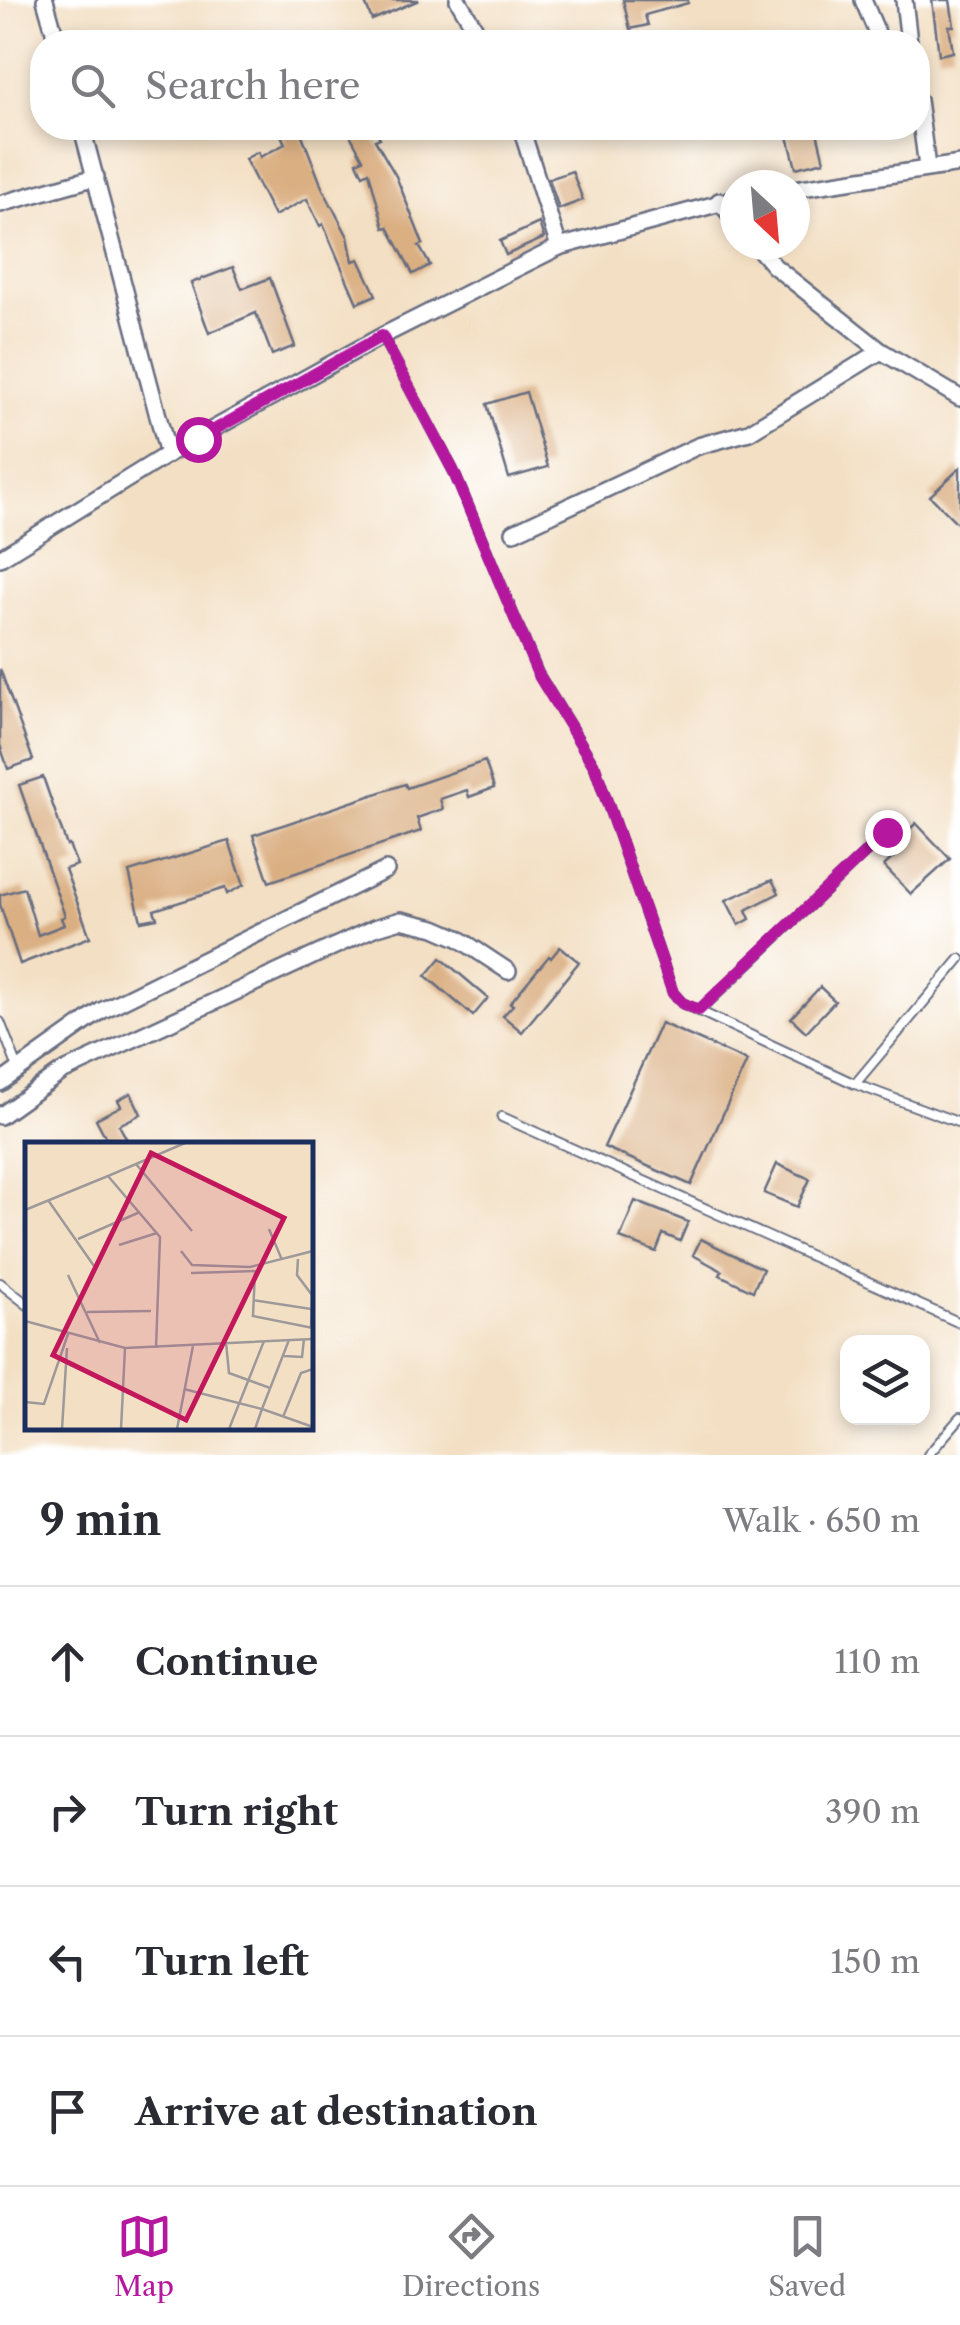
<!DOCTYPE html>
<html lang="en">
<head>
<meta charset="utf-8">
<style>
  body { margin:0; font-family:"Libre Caslon Text",serif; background:#f7f7f7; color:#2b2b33 }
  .controls { position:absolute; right:30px; bottom:30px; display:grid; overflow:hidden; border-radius:20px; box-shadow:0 5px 15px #0003 }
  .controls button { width:90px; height:90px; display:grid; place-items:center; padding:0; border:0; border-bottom:2px solid #e1e1e2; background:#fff; color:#2b2b33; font:50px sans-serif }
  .compass { position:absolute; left:720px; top:170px; width:90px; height:90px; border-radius:50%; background:#fff; box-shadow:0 5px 15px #0003; rotate:154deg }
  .stop { position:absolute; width:30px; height:30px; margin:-22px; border:8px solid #b5179e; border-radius:50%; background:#fff }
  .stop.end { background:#b5179e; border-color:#fff; box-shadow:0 2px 10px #0008 }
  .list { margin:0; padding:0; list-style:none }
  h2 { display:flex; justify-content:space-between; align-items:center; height:130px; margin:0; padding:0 40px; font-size:42px }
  h2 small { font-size:32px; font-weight:400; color:#7c7c81 }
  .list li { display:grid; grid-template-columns:65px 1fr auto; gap:30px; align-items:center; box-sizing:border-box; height:150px; padding:0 40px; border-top:2px solid #e1e1e2 }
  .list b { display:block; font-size:38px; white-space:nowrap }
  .list em { font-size:32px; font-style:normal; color:#7c7c81 }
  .icon { flex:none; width:55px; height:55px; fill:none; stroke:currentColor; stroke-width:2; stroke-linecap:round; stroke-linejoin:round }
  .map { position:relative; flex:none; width:960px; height:1455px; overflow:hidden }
  .search { position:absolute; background:#fff; box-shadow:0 5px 15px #0003; left:30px; right:30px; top:30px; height:110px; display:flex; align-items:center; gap:25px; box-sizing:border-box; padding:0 35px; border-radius:40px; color:#7c7c81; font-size:38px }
  .sheet { height:730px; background:#fff }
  nav { display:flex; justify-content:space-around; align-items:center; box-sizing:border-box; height:140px; border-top:2px solid #e1e1e2; background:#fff; font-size:28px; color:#7c7c81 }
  nav a { display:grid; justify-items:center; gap:5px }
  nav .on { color:#b5179e }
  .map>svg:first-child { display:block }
</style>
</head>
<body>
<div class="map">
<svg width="960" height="1455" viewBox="0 0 960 1455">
  <rect width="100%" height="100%" fill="#fff"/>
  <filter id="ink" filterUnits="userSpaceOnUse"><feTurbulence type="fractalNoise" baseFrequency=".01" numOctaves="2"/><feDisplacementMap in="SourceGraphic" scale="20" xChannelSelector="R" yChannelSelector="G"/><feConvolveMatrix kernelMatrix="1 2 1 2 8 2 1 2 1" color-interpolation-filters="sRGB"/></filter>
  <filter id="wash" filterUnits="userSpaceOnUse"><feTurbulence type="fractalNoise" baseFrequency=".0048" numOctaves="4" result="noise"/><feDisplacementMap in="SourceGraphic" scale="40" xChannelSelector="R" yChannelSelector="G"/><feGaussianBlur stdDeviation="2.25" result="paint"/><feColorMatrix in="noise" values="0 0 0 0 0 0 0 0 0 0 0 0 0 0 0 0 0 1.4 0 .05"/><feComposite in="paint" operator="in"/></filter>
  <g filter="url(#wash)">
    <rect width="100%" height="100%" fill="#f3dfc3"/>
    <g id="blocks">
      <g fill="#daaf82">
        <path d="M364 0H419L372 20Z"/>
        <path d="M623 0H688V3L645 15 648 25 630 29Z"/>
        <path d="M932 0H950L954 26H949L953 52 939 55Z"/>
        <path d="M278 128H319L302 135 322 187 348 237 353 261 359 259 376 295 357 303 323 224 320 226 307 199 274 216 245 159 258 152 260 157 285 144Z"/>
        <path d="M356 128H374L380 138 375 140 396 176 423 244 419 246 430 265 413 274 388 227 384 228 369 172 363 175 357 162 363 159 348 131Z"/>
        <path d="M786 128H816L824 161 796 168Z"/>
        <path d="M572 171 583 200 559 209 549 179Z"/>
        <path d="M539 223 544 238 506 255 500 241Z"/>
        <path d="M233 267 242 289 270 278 295 346 272 355 256 313 209 333 191 283Z"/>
        <path d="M526 392 548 467 509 478 487 404Z"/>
        <path d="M960 468V526L930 496Z"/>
        <path d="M0 669 33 760 8 769 0 745Z"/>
        <path d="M485 761 494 788 469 797 467 790 440 799 443 809 417 818 421 831 269 882 253 835 405 784 407 788Z"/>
        <path d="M43 777 67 846 69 845 77 865 65 869 90 937 20 964 0 905V895L24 888 38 935 64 925 61 918 65 916 19 785Z"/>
        <path d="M916 823 950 859 911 894 884 866 897 854 891 848Z"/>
        <path d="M229 841 244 885 227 894 225 888 154 910 157 918 141 921 129 872Z"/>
        <path d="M772 880 779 893 746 910 750 919 739 925 726 900Z"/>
        <path d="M560 947 579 962 522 1032 503 1016 513 1005 510 1003 549 956 551 958Z"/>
        <path d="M441 958 488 998 473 1016 426 976Z"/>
        <path d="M820 987 835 1001 806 1032 791 1018Z"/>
        <path d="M661 1023 747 1061 691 1185 604 1147Z"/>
        <path d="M131 1093 141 1114 119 1125 130 1145H94L106 1138 96 1119 121 1106 118 1100Z"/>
        <path d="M777 1164 810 1179 797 1207 764 1193Z"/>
        <path d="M635 1201 688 1222 680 1241 663 1234 656 1252 620 1238Z"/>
        <path d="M701 1239 763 1269 753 1291 720 1275 722 1271 693 1255Z"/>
      </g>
    </g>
  </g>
  <g filter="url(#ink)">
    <use href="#blocks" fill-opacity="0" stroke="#676d81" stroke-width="2.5"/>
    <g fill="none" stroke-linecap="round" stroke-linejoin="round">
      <g stroke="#676d81" stroke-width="12">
        <g id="service">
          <path d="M383 338 453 470 538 673 595 767 673 993 682 1003 855 1084 960 1123"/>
          <path d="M699 1011 887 832"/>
          <path d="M0 1022 18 1068"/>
          <path d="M855 1084 960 959"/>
          <path d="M502 1117 960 1323"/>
          <path d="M0 1283 28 1305"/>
          <path d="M928 1455 960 1418"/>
        </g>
      </g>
      <g stroke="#676d81" stroke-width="20">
        <g id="minor">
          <path d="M45 0 57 42"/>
          <path d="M458 0 483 42"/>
          <path d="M863 0 881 42"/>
          <path d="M904 0 909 42"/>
          <path d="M918 100 927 167"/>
          <path d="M82 128 168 454"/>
          <path d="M521 128 559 247"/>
          <path d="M795 189 960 164"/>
          <path d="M719 201 735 220"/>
          <path d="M0 204 96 177"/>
          <path d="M756 245 774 266 881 351 960 398"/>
          <path d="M514 532 698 446 749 432 881 351"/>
          <path d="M0 558 168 454 382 336 559 247 735 199"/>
          <path d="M0 1083 101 1011 386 870"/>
          <path d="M0 1116 62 1072 374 928 401 920 435 928 458 938 508 971"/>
        </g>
      </g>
      <use href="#service" stroke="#fff" stroke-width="8"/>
      <use href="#minor" stroke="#fff" stroke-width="15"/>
    </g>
  </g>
  <g fill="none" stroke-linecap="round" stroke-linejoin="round" filter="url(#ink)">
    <path stroke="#b5179e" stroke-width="12" d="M198 439 382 336 453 470 538 674 595 767 673 993 682 1003 699 1010 887 832"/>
  </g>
  <g transform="translate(25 1142)">
    <rect width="288" height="288" fill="#f3dfc3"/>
    <path fill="none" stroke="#9d999b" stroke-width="2.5" d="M111 22 167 89M23 58 69 124M0 68 83 34M244 87 257 118M53 97 115 70M94 103 132 91M156 109 167 123 225 125 288 109M273 117 272 133 287 153 286 186M230 129 228 174 288 186M166 131 231 129M43 133 75 201M228 158 286 167M62 170 126 169M0 179 100 206 288 197M264 198 237 267 288 285M201 200 204 231 245 246M131 206 135 95 83 34 160 1M259 214 277 215 279 197M159 247 237 267 230 287M0 260 19 262 43 192M258 275 276 231 288 227M37 287 42 206M96 287 100 206M152 287 168 204M204 287 239 199"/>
    <path fill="#c2185b" fill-opacity="0.15" stroke="#c2185b" stroke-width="5" d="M126 11 259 76 161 278 28 213Z"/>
    <rect width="288" height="288" fill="none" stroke="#1b2f5e" stroke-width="5"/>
  </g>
</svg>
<div class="controls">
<button><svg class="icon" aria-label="layers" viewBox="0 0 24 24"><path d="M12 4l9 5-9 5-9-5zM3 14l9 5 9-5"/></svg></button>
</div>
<svg class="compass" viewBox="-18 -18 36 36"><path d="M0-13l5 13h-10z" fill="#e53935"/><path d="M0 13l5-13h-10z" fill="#7c7c81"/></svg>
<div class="stop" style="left:198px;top:439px"></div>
<div class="stop end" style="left:887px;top:832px"></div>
<div class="search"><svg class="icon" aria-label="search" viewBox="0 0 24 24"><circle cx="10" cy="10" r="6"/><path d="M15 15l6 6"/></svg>Search here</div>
</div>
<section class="sheet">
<h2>9 min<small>Walk · 650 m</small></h2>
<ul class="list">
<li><svg class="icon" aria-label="ahead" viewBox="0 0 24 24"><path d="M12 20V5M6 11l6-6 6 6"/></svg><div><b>Continue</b></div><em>110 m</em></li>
<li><svg class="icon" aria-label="right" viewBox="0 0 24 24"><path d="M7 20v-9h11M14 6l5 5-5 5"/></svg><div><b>Turn right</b></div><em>390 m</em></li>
<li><svg class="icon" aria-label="left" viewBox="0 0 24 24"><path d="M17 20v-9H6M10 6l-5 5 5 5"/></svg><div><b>Turn left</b></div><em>150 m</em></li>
<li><svg class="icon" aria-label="arrive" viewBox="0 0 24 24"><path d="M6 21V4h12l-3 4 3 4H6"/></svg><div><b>Arrive at destination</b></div></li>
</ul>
</section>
<nav>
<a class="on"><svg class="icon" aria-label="map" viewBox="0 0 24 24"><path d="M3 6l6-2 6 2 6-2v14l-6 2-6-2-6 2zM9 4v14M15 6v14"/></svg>Map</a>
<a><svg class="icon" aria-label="directions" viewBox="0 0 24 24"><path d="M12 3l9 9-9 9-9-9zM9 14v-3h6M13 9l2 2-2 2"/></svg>Directions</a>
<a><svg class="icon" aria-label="saved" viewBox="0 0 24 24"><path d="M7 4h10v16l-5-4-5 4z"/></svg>Saved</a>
</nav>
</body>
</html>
